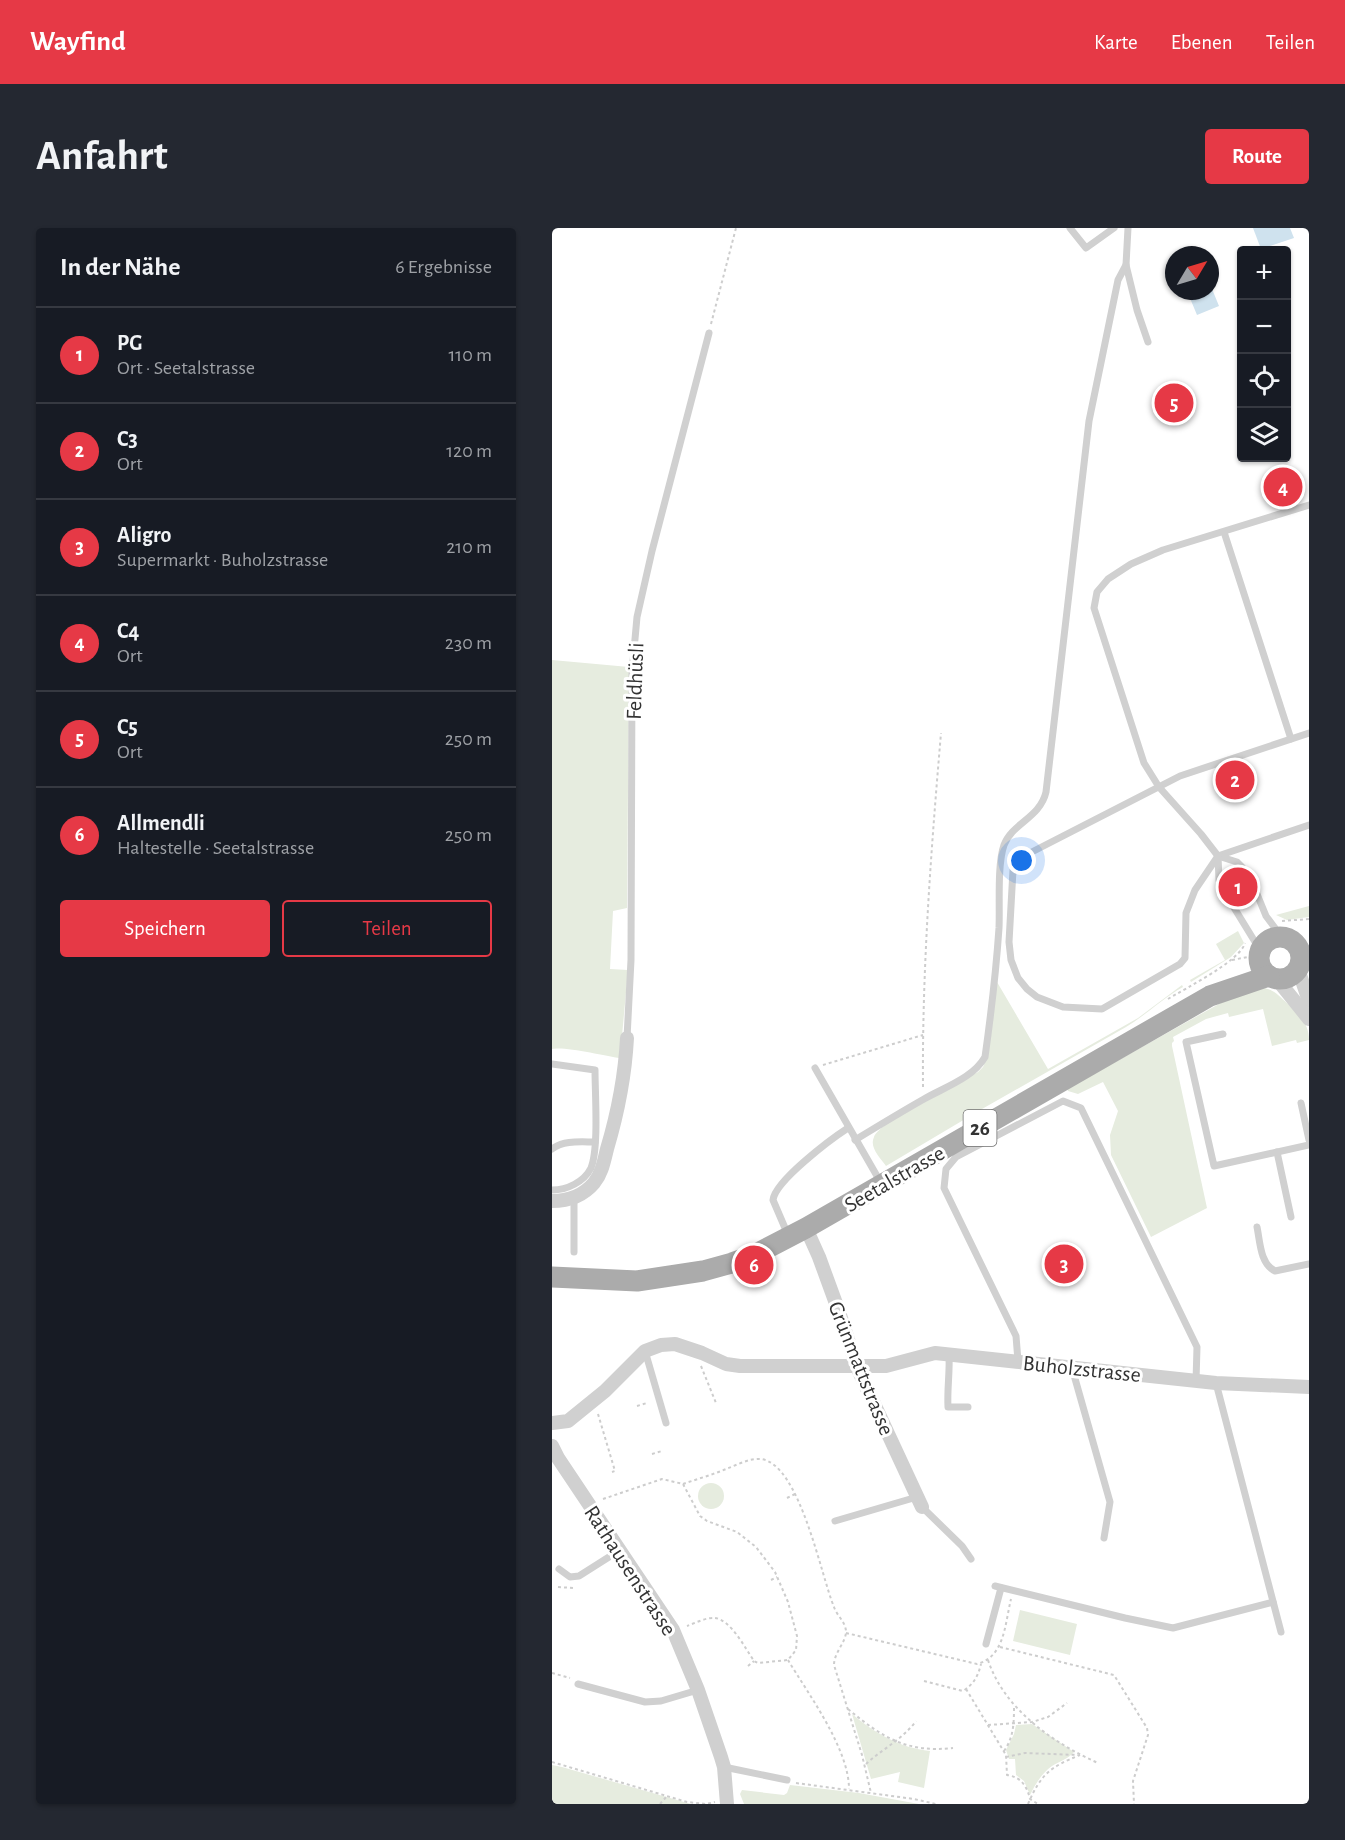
<!DOCTYPE html>
<html lang="de">
<head>
<meta charset="utf-8">
<style>
  body { margin:0; font-family:"Alegreya Sans",sans-serif; background:#242831; color:#f1f3f6 }
  .controls { position:absolute; right:18px; top:18px; display:grid; overflow:hidden; border-radius:6px; box-shadow:0 2px 4px #0004 }
  .controls button { width:54px; height:54px; display:grid; place-items:center; padding:0; border:0; border-bottom:2px solid #363941; background:#171b24; color:#f1f3f6; font:30px sans-serif }
  .compass { position:absolute; left:613px; top:18px; width:54px; height:54px; border-radius:50%; background:#171b24; box-shadow:0 2px 4px #0004; rotate:52deg }
  .you { position:absolute; left:470px; top:633px; width:21px; height:21px; margin:-15px; border:4px solid #fff; border-radius:50%; background:#1a73e8; box-shadow:0 0 0 9px #1a73e833 }
  .badge { display:grid; place-items:center; width:39px; height:39px; border-radius:50%; background:#e63946; color:#fff; font-size:20px; font-weight:700 }
  .pin { position:absolute; translate:-50% -50%; border:3px solid #fff; box-shadow:0 2px 6px #0006 }
  .list { margin:0; padding:0; list-style:none }
  h2 { display:flex; justify-content:space-between; align-items:center; height:78px; margin:0; padding:0 24px; font-size:26px }
  h2 small { font-size:20px; font-weight:400; color:#9ea1a6 }
  .list li { display:grid; grid-template-columns:39px 1fr auto; gap:18px; align-items:center; box-sizing:border-box; height:96px; padding:0 24px; border-top:2px solid #363941 }
  .list b { display:block; font-size:22px; white-space:nowrap }
  .list p { margin:0; font-size:20px; white-space:nowrap; color:#9ea1a6 }
  .list em { font-size:20px; font-style:normal; color:#9ea1a6 }
  .actions { display:flex; gap:12px; padding:18px 24px }
  .actions a { flex:1; padding:14px 0; border:2px solid #e63946; border-radius:6px; text-align:center; font-size:21px; color:#e63946 }
  .actions .main { background:#e63946; color:#fff }
  .icon { flex:none; width:33px; height:33px; fill:none; stroke:currentColor; stroke-width:2; stroke-linecap:round; stroke-linejoin:round }
  .map { position:relative; flex:none; width:757px; height:1576px; overflow:hidden; border-radius:6px }
  header { display:flex; align-items:center; gap:36px; box-sizing:border-box; height:84px; padding:0 30px; background:#e63946; color:#fff }
  header strong { font-size:28px }
  nav { display:flex; gap:33px; margin-inline-start:auto; font-size:21px }
  .intro { display:flex; align-items:center; justify-content:space-between; box-sizing:border-box; height:144px; padding:0 36px }
  h1 { margin:0; font-size:42px }
  .button { padding:15px 27px; border-radius:6px; background:#e63946; color:#fff; font-size:21px; font-weight:700 }
  main { display:flex; gap:36px; padding:0 36px }
  aside { flex:1; background:#171b24; border-radius:6px; box-shadow:0 2px 4px #0004 }
  .map>svg:first-child { display:block }
</style>
</head>
<body>
<header>
<strong>Wayfind</strong>
<nav><a>Karte</a><a>Ebenen</a><a>Teilen</a></nav>
</header>
<div class="intro"><h1>Anfahrt</h1><a class="button">Route</a></div>
<main>
<aside>
<h2>In der Nähe<small>6 Ergebnisse</small></h2>
<ul class="list">
<li><span class="badge">1</span><div><b>PG</b><p>Ort · Seetalstrasse</p></div><em>110 m</em></li>
<li><span class="badge">2</span><div><b>C3</b><p>Ort</p></div><em>120 m</em></li>
<li><span class="badge">3</span><div><b>Aligro</b><p>Supermarkt · Buholzstrasse</p></div><em>210 m</em></li>
<li><span class="badge">4</span><div><b>C4</b><p>Ort</p></div><em>230 m</em></li>
<li><span class="badge">5</span><div><b>C5</b><p>Ort</p></div><em>250 m</em></li>
<li><span class="badge">6</span><div><b>Allmendli</b><p>Haltestelle · Seetalstrasse</p></div><em>250 m</em></li>
</ul>
<div class="actions"><a class="main">Speichern</a><a>Teilen</a></div>
</aside>
<div class="map">
<svg width="757" height="1576" viewBox="0 0 757 1576">
  <rect width="100%" height="100%" fill="#fff"/>
  <g fill="#e6ecdf">
    <path d="M0 432 77 439 75 680 61 683 58 741 76 742 68 830C53 828 12 818 0 821Z"/>
    <path d="M757 678V689L735 692 724 687Z"/>
    <path d="M686 703 692 715 679 729 639 754 638 752 673 732 664 716Z"/>
    <path d="M445 754 496 841 586 790 630 757 631 759C611 770 594 787 574 799L430 881 334 938C328 930 317 919 322 909 328 893 407 854 426 844L431 839 435 830Z"/>
    <path d="M711 760C722 761 727 768 735 775 747 785 757 796 757 812L745 815 744 812 720 818 711 781 677 789 676 785 654 791 621 809 622 813 620 815V818L655 980 599 1009 559 927 558 907 566 883 551 854 526 866 516 863 515 861 674 772Z"/>
    <circle cx="159" cy="1268" r="13"/>
    <path d="M468 1382 525 1396 518 1427 461 1413Z"/>
    <path d="M300 1486C323 1505 348 1520 378 1523L372 1560 346 1554 348 1544 319 1551Z"/>
    <path d="M480 1496 522 1524C516 1531 508 1533 500 1538 490 1545 484 1555 478 1567L472 1553 464 1547 463 1531H457L454 1522 462 1506 464 1497Z"/>
    <path d="M0 1537 10 1539 139 1576H0Z"/>
    <path d="M238 1557 307 1565 367 1576H192L188 1566 190 1562 232 1567 235 1565Z"/>
  </g>
  <g fill="#cfe2ee">
    <path d="M701 0H738L742 10 709 21Z"/>
    <path d="M658 56 667 78 645 87 635 63H658Z"/>
  </g>
  <g fill="none" stroke-linecap="round" stroke-linejoin="round">
    <g stroke="#cdcdcd" stroke-width="2" stroke-dasharray="3 3" stroke-linecap="butt">
      <path d="M159 96 184 0"/>
      <path d="M730 693 757 691"/>
      <path d="M680 732 701 728"/>
      <path d="M616 771C634 760 688 733 693 715"/>
      <path d="M271 837 371 807"/>
      <path d="M371 859C370 741 379 623 389 505"/>
      <path d="M149 1138 164 1175"/>
      <path d="M85 1178 95 1175"/>
      <path d="M46 1186 63 1243 60 1244"/>
      <path d="M100 1226 110 1223"/>
      <path d="M131 1256C145 1251 160 1247 174 1241 185 1237 197 1230 209 1231 248 1236 269 1348 282 1379 285 1388 293 1393 294 1403 294 1415 282 1424 282 1437L310 1527 319 1565"/>
      <path d="M235 1270 243 1266"/>
      <path d="M51 1271 110 1251 131 1256 148 1288 155 1293 185 1304 204 1319 223 1344 236 1374 245 1408 244 1422 236 1432 206 1435 202 1433C193 1420 179 1392 163 1390 155 1389 143 1395 135 1398"/>
      <path d="M219 1352 225 1349"/>
      <path d="M6 1359 21 1360"/>
      <path d="M294 1405 425 1436C453 1429 453 1395 459 1371"/>
      <path d="M448 1419 562 1447 595 1500 596 1507 581 1553 582 1576"/>
      <path d="M236 1432C257 1467 297 1521 297 1561"/>
      <path d="M436 1432C452 1481 501 1515 546 1535"/>
      <path d="M196 1438 202 1433"/>
      <path d="M0 1445 18 1450"/>
      <path d="M372 1453 411 1463C422 1456 426 1448 429 1436"/>
      <path d="M414 1461 454 1527 455 1547C469 1549 475 1558 478 1571L486 1576"/>
      <path d="M296 1481C331 1510 355 1525 401 1520"/>
      <path d="M436 1497 480 1494 496 1489 515 1475"/>
      <path d="M452 1523C462 1509 462 1494 462 1477"/>
      <path d="M454 1529 473 1525 526 1527"/>
      <path d="M0 1534 135 1574 154 1576 163 1574"/>
      <path d="M314 1536C330 1521 350 1512 364 1493"/>
      <path d="M244 1555 362 1571 384 1576"/>
      <path d="M0 1576H1"/>
      <path d="M108 1576 115 1568"/>
      <path d="M476 1576C489 1546 498 1539 528 1527"/>
    </g>
    <g stroke="#d0d0d0" stroke-width="7">
      <path d="M518 0 534 20 562 0"/>
      <path d="M576 0 574 37 585 82 596 114"/>
      <path d="M672 304 739 511"/>
      <path d="M757 505 628 548 472 628 461 642 457 714 459 732 466 750 475 761 485 769 511 779 550 781 628 736 633 730 634 685 643 662 666 628 757 597"/>
      <path d="M666 628 685 634 690 639"/>
      <path d="M667 652 666 628 649 606 607 559 592 535 542 380 545 364 556 351 579 336 611 322 757 277"/>
      <path d="M705 666 714 688 729 708"/>
      <path d="M681 678 708 722"/>
      <path d="M671 806 634 814 662 938 757 917"/>
      <path d="M75 810 79 732 80 444 85 389 100 323 157 105"/>
      <path d="M0 836 43 842C43 866 47 920 39 940 32 954 15 962 0 962"/>
      <path d="M263 840 329 955"/>
      <path d="M749 875 757 912"/>
      <path d="M303 912C326 898 349 884 372 871 393 859 421 850 433 829 439 786 444 744 447 700 448 678 445 637 452 617 460 595 488 590 494 564L537 193 566 52 574 37"/>
      <path d="M0 921C12 912 28 914 43 914"/>
      <path d="M725 924 739 989"/>
      <path d="M22 970V1024"/>
      <path d="M705 999C708 1013 708 1036 723 1043L757 1036"/>
      <path d="M236 1007 221 972C223 953 279 911 296 900"/>
      <path d="M93 1123 114 1195"/>
      <path d="M397 1126C398 1144 395 1161 396 1179H416"/>
      <path d="M466 1133 464 1108 392 960 394 941 404 929 511 873 529 880 645 1119 644 1153"/>
      <path d="M520 1140 558 1274 552 1310"/>
      <path d="M664 1155 729 1404"/>
      <path d="M370 1279 410 1318 419 1331"/>
      <path d="M283 1293 365 1269"/>
      <path d="M7 1341 18 1349 27 1348 68 1322"/>
      <path d="M443 1358 573 1390 621 1400 721 1374"/>
      <path d="M434 1416 449 1360"/>
      <path d="M26 1456 93 1474 109 1473 146 1462"/>
      <path d="M172 1539 235 1552"/>
    </g>
    <g stroke="#d0d0d0" stroke-width="14">
      <path d="M746 741 757 773"/>
      <path d="M724 750 757 791"/>
      <path d="M0 973C16 973 31 968 42 955 50 945 52 933 55 921 66 884 73 848 75 810"/>
      <path d="M254 1000 267 1029 286 1081 305 1139 370 1279"/>
      <path d="M0 1195 16 1193 53 1163 93 1123 109 1117 123 1116 150 1125 174 1136 188 1138H334L383 1125 664 1155 757 1159"/>
      <path d="M0 1218 6 1230 121 1402 146 1462 169 1529 172 1539 175 1576"/>
    </g>
    <g stroke="#ababab" stroke-width="21">
      <circle cx="728" cy="730" r="21"/>
      <path d="M0 1049 85 1053 151 1043 180 1035 200 1028 254 1000 658 768 717 748"/>
    </g>
  </g>
  <g text-anchor="middle" stroke-width="6" stroke-linejoin="round" paint-order="stroke">
    <rect fill="#fff" stroke="#707070" stroke-width="1.5" x="411.5" y="882" width="33" height="36" rx="4.5"/>
    <g font-size="21" font-weight="bold" fill="#333">
      <text x="428" y="907">26</text>
    </g>
    <g font-size="22" fill="#333" stroke="#fff">
      <text transform="translate(82 453) rotate(-88)" y="8">Feldhüsli</text>
      <text transform="translate(342 950) rotate(-30)" y="8">Seetalstrasse</text>
      <text transform="translate(310 1140) rotate(68)" y="8">Grünmattstrasse</text>
      <text transform="translate(530 1140) rotate(6)" y="8">Buholzstrasse</text>
      <text transform="translate(79 1342) rotate(57)" y="8">Rathausenstrasse</text>
    </g>
  </g>
</svg>
<div class="controls">
<button>+</button>
<button>−</button>
<button><svg class="icon" aria-label="locate" viewBox="0 0 24 24"><circle cx="12" cy="12" r="6"/><path d="M12 2v4M12 18v4M2 12h4M18 12h4"/></svg></button>
<button><svg class="icon" aria-label="layers" viewBox="0 0 24 24"><path d="M12 4l9 5-9 5-9-5zM3 14l9 5 9-5"/></svg></button>
</div>
<svg class="compass" viewBox="-18 -18 36 36"><path d="M0-13l5 13h-10z" fill="#e53935"/><path d="M0 13l5-13h-10z" fill="#9ea1a6"/></svg>
<div class="you"></div>
<div class="pin badge" style="left:686px;top:659px">1</div>
<div class="pin badge" style="left:683px;top:552px">2</div>
<div class="pin badge" style="left:512px;top:1036px">3</div>
<div class="pin badge" style="left:731px;top:259px">4</div>
<div class="pin badge" style="left:622px;top:175px">5</div>
<div class="pin badge" style="left:202px;top:1037px">6</div>
</div>
</main>
</body>
</html>
